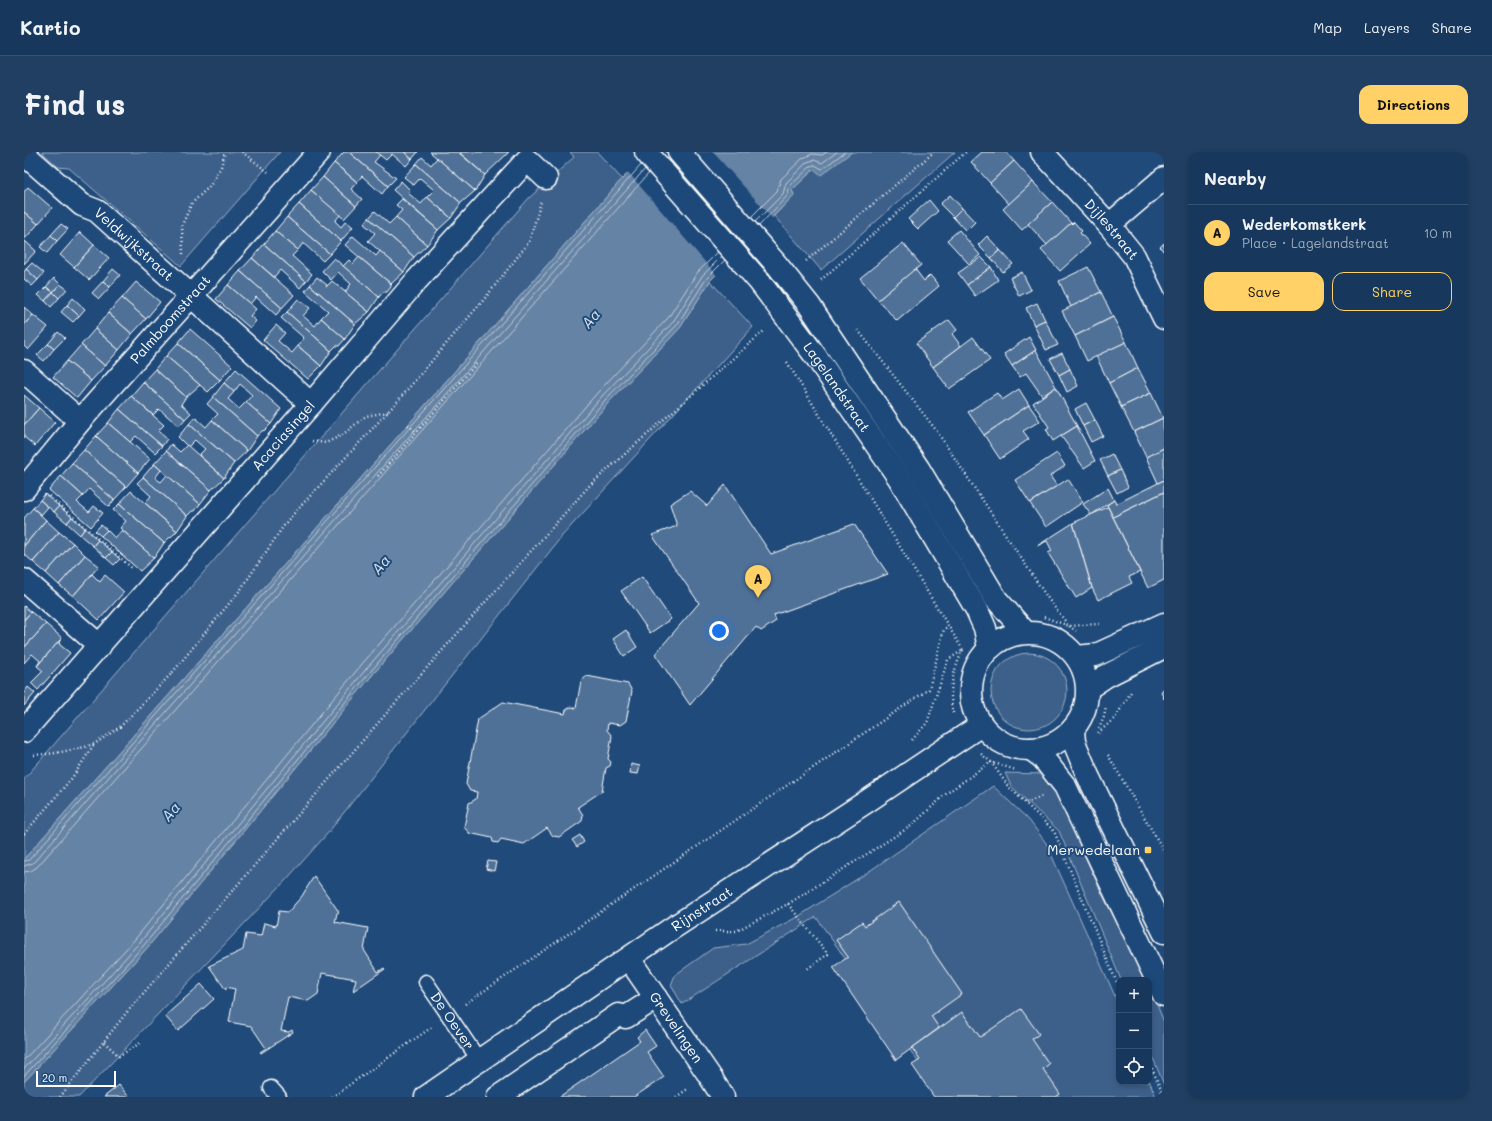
<!DOCTYPE html>
<html lang="en">
<head>
<meta charset="utf-8">
<style>
  body { margin:0; font-family:Mali,sans-serif; background:#203f62; color:#f1f3f6 }
  .controls { position:absolute; right:12px; bottom:12px; display:grid; overflow:hidden; border-radius:8px; box-shadow:0 2px 6px #0003 }
  .controls button { width:36px; height:36px; display:grid; place-items:center; padding:0; border:0; border-bottom:1px solid #365272; background:#17385c; color:#f1f3f6; font:20px sans-serif }
  .scale { position:absolute; left:12px; bottom:10px; width:80px; box-sizing:border-box; padding-left:4px; border:2px solid #fff; border-top:0; font-size:11px; line-height:14px; white-space:nowrap; color:#fff; -webkit-text-stroke:3px #1f4a7a; paint-order:stroke }
  .you { position:absolute; left:695px; top:479px; width:14px; height:14px; margin:-10px; border:3px solid #fff; border-radius:50%; background:#1a73e8; box-shadow:0 0 0 6px #1a73e833 }
  .badge { display:grid; place-items:center; width:26px; height:26px; border-radius:50%; background:#ffd166; color:#111; font-size:13px; font-weight:700 }
  .pin { position:absolute; translate:-50% -33px; filter:drop-shadow(0 1px 2px #0008) }
  .pin::after { content:''; position:absolute; top:21px; width:14px; height:12px; background:inherit; clip-path:polygon(0 0,100% 0,50% 100%) }
  .list { margin:0; padding:0; list-style:none }
  h2 { display:flex; justify-content:space-between; align-items:center; height:52px; margin:0; padding:0 16px; font-size:17px }
  h2 small { font-size:13px; font-weight:400; color:#9eacbb }
  .list li { display:grid; grid-template-columns:26px 1fr auto; gap:12px; align-items:center; box-sizing:border-box; height:56px; padding:0 16px; border-top:1px solid #365272 }
  .list b { display:block; font-size:15px; white-space:nowrap }
  .list p { margin:0; font-size:13px; white-space:nowrap; color:#9eacbb }
  .list em { font-size:13px; font-style:normal; color:#9eacbb }
  .actions { display:flex; gap:8px; padding:12px 16px }
  .actions a { flex:1; padding:9px 0; border:1px solid #ffd166; border-radius:12px; text-align:center; font-size:14px; color:#ffd166 }
  .actions .main { background:#ffd166; color:#111 }
  .icon { flex:none; width:22px; height:22px; fill:none; stroke:currentColor; stroke-width:2; stroke-linecap:round; stroke-linejoin:round }
  .map { position:relative; flex:none; width:1140px; height:945px; overflow:hidden; border-radius:12px }
  header { display:flex; align-items:center; gap:24px; box-sizing:border-box; height:56px; padding:0 20px; background:#17385c; border-bottom:1px solid #365272 }
  header strong { font-size:19px }
  nav { display:flex; gap:22px; margin-inline-start:auto; font-size:14px }
  .intro { display:flex; align-items:center; justify-content:space-between; box-sizing:border-box; height:96px; padding:0 24px }
  h1 { margin:0; font-size:28px }
  .button { padding:10px 18px; border-radius:12px; background:#ffd166; color:#111; font-size:14px; font-weight:700 }
  main { display:flex; gap:24px; padding:0 24px }
  aside { flex:1; background:#17385c; border-radius:12px; box-shadow:0 2px 6px #0003 }
  .map>svg:first-child { display:block }
</style>
</head>
<body>
<header>
<strong>Kartio</strong>
<nav><a>Map</a><a>Layers</a><a>Share</a></nav>
</header>
<div class="intro"><h1>Find us</h1><a class="button">Directions</a></div>
<main>
<div class="map">
<svg width="1140" height="945" viewBox="0 0 1140 945">
  <rect width="100%" height="100%" fill="#1f4a7a"/>
  <filter id="ink" filterUnits="userSpaceOnUse"><feTurbulence type="fractalNoise" baseFrequency=".025" numOctaves="2"/><feDisplacementMap in="SourceGraphic" scale="8" xChannelSelector="R" yChannelSelector="G"/><feConvolveMatrix kernelMatrix="1 2 1 2 8 2 1 2 1" color-interpolation-filters="sRGB"/></filter>
  <g filter="url(#ink)">
    <g fill="#3c618b" stroke="#9eb0c5">
      <path d="M18 0H256L157 114 45 16 34 15Z"/>
      <path d="M546 0H573L598 27 384 273 0 707V627L504 47 550 5Z"/>
      <path d="M828 0H931L797 118 750 64 770 43 768 38 790 17Z"/>
      <path d="M686 129 729 175 538 384 303 682 262 728 55 945H0V930L123 796 350 521 585 250 656 176Z"/>
      <circle cx="1005" cy="539" r="38"/>
      <path d="M981 621 1019 622 1040 650 1048 676 1081 748 1123 828H1097L1035 679 987 634Z"/>
      <path d="M969 634 1005 668 1022 691 1087 835 1095 854V930H1125V928L1132 945H919L792 765 658 852 647 833 651 823 689 796 722 792 775 764 844 720Z"/>
      <path d="M1125 833 1140 870V933L1125 896Z"/>
    </g>
    <path fill="#6583a4" stroke="#a3b5c8" d="M625 0H828L797 23 790 17 768 38 770 43 686 129 656 176 585 250 350 521 123 796 0 930V707L384 273 598 27Z"/>
    <path fill="#1f4a7a" d="M622 0H689L749 67 693 124 603 19Z"/>
    <g fill="none" stroke-linecap="round" stroke-linejoin="round">
      <g stroke="#c1cddb" stroke-width="1">
        <path d="M727 65 753 39 757 27 779 6 788 2 798 3 803 0"/>
        <path d="M731 70 759 42 762 31 783 10 790 8 798 11 813 0"/>
        <path d="M735 74 764 43 765 35 787 14 791 13 798 17 821 0"/>
        <path d="M0 709 5 708 617 13"/>
        <path d="M0 714 9 711 621 17"/>
        <path d="M0 720 7 719 13 715 625 21"/>
        <path d="M0 908 112 786 338 512 574 240 644 166 673 121 694 100"/>
        <path d="M0 917 116 790 343 516 578 244 649 170 678 124 698 104"/>
        <path d="M0 924 120 793 347 519 582 247 653 173 682 127 701 108"/>
      </g>
    </g>
    <g fill="#507197" stroke="#fff">
      <path d="M320 0H325L364 34 358 42 338 24 333 30 310 11Z"/>
      <path d="M325 0H352L356 3 350 10 372 26 364 34Z"/>
      <path d="M352 0H380L388 7 382 14 368 2 362 8Z"/>
      <path d="M380 0H394L388 7Z"/>
      <path d="M406 0H434L461 23 451 39Z"/>
      <path d="M437 0H485L461 23 436 1Z"/>
      <path d="M958 0H982L990 9 966 31 947 10Z"/>
      <path d="M398 5 407 13 413 6 451 39 437 51 392 12Z"/>
      <path d="M990 9 1009 30 985 52 966 31Z"/>
      <path d="M310 11 333 30 327 37 338 47 332 54 299 25Z"/>
      <path d="M392 12 437 51 427 66 403 45 410 38 396 26 390 33 380 25Z"/>
      <path d="M299 25 332 54 320 67 287 38Z"/>
      <path d="M377 29 386 38 384 41 397 52 403 45 427 66 414 78 369 38Z"/>
      <path d="M1009 30 1028 50 998 78 979 57Z"/>
      <path d="M4 35 28 56 14 72 0 60V40Z"/>
      <path d="M287 38 316 63 311 69 317 75 322 69 329 75 317 89 275 52Z"/>
      <path d="M926 43 938 56 929 65 916 52Z"/>
      <path d="M378 47 414 78 403 93 372 65 378 58 372 53Z"/>
      <path d="M905 48 914 59 894 77 884 67Z"/>
      <path d="M1028 50 1047 71 1023 93 1004 72Z"/>
      <path d="M275 52 317 89 306 102 263 65Z"/>
      <path d="M938 56 951 70 942 79 929 65Z"/>
      <path d="M351 59 365 72 372 65 403 93 390 105 345 66Z"/>
      <path d="M0 60 14 72 0 88Z"/>
      <path d="M263 65 306 102 299 109 279 91 274 98 251 79Z"/>
      <path d="M345 66 390 105 380 120 344 89 351 81 340 72Z"/>
      <path d="M1050 70 1058 79 1056 81 1066 92 1036 119 1017 98 1047 71 1048 72Z"/>
      <path d="M37 72 44 77 33 89 27 83Z"/>
      <path d="M935 78 956 103 945 112 923 88Z"/>
      <path d="M251 79 274 98 268 104 288 122 282 129 240 92Z"/>
      <path d="M56 80 70 93 50 115 36 103Z"/>
      <path d="M27 83 33 89 23 101 16 95Z"/>
      <path d="M329 84 352 104 356 99 380 120 367 132 321 93Z"/>
      <path d="M963 84 976 98 967 106 954 93Z"/>
      <path d="M0 88 12 99 0 112Z"/>
      <path d="M879 91 897 113 854 148 836 126Z"/>
      <path d="M1140 91V100L1136 95Z"/>
      <path d="M240 92 282 129 276 136 256 118 250 125 228 106Z"/>
      <path d="M70 93 85 106 65 128 50 115Z"/>
      <path d="M976 98 989 112 979 120 967 106Z"/>
      <path d="M335 105 367 132V135L363 140H359L355 145 319 114 325 108 329 112Z"/>
      <path d="M957 105 967 115 943 133 934 121Z"/>
      <path d="M228 106 270 143 258 156 216 119Z"/>
      <path d="M310 106 355 145 345 160 321 140 327 132 314 120 307 128 298 119Z"/>
      <path d="M8 111 20 121 14 128 2 117Z"/>
      <path d="M967 115 974 128 951 144 943 133Z"/>
      <path d="M1064 115 1077 140 1047 155 1035 129Z"/>
      <path d="M2 117 14 128 8 134 0 127V120Z"/>
      <path d="M89 117 96 123 86 135 79 129Z"/>
      <path d="M891 117 900 129 906 123 915 134 873 169 854 148Z"/>
      <path d="M216 119 258 156 252 163 232 145 226 152 204 133Z"/>
      <path d="M998 120 1007 138 995 144 986 126Z"/>
      <path d="M293 125 303 133 302 135 308 129 345 160 331 172 286 133Z"/>
      <path d="M30 126 36 132 29 140 22 135Z"/>
      <path d="M79 129 86 135 75 147 68 141Z"/>
      <path d="M112 130 136 150 122 167 98 146Z"/>
      <path d="M36 132 43 137 35 146 29 140Z"/>
      <path d="M204 133 232 157 226 164 232 169 226 176 192 147Z"/>
      <path d="M286 133 331 172 321 187 297 166 304 159 281 139Z"/>
      <path d="M22 135 29 140 21 149 14 143Z"/>
      <path d="M29 140 35 146 27 155 21 149Z"/>
      <path d="M1077 140 1089 165 1051 184 1038 159Z"/>
      <path d="M49 146 61 157 55 164 43 153Z"/>
      <path d="M98 146 122 167 108 182 84 161Z"/>
      <path d="M274 147 286 156 279 164 291 174 297 166 321 187 315 194H312L307 199 263 160Z"/>
      <path d="M1013 151 1021 168 1010 173 1002 156Z"/>
      <path d="M43 153 55 164 49 170 37 160Z"/>
      <path d="M0 155 9 163 0 173Z"/>
      <path d="M263 160 307 199 297 214 274 194 280 186 257 166Z"/>
      <path d="M84 161 108 182 95 198 71 177Z"/>
      <path d="M9 163 24 175 4 198 0 194V173Z"/>
      <path d="M1089 165 1102 190 1063 209 1051 184Z"/>
      <path d="M925 168 933 178 928 182 937 194 909 215 892 191Z"/>
      <path d="M1021 168 1034 193 1022 198 1010 173Z"/>
      <path d="M252 173 261 181 254 189 268 201 274 194 297 214 284 227 239 188Z"/>
      <path d="M71 177 95 198 81 214 57 193Z"/>
      <path d="M166 177 208 214 196 228 154 191Z"/>
      <path d="M34 180 41 186 30 197 24 192Z"/>
      <path d="M949 185 966 208 925 237 909 215Z"/>
      <path d="M1005 185 1012 198 988 214 980 202Z"/>
      <path d="M1102 190 1114 216 1085 231 1072 204Z"/>
      <path d="M154 191 196 228 184 240 142 204Z"/>
      <path d="M24 192 30 197 20 209 13 203Z"/>
      <path d="M57 193 81 214 67 229 43 209Z"/>
      <path d="M1012 198 1032 235 1018 244 1002 221 996 225 988 214Z"/>
      <path d="M1038 201 1046 217 1035 223 1026 207Z"/>
      <path d="M142 204 176 233 162 245 131 217Z"/>
      <path d="M43 209 67 229 53 246 29 225Z"/>
      <path d="M1114 216 1127 241 1097 255 1085 231Z"/>
      <path d="M131 217 162 245 157 252 167 261 161 267 119 230Z"/>
      <path d="M212 217 257 257 247 272 222 250 228 243 216 232 210 240 200 231Z"/>
      <path d="M1046 217 1054 234 1043 240 1035 223Z"/>
      <path d="M119 230 161 267 155 274 135 257 129 263 107 244Z"/>
      <path d="M200 231 210 240 204 247 215 257 222 250 247 272 241 278 238 279 233 284 189 245Z"/>
      <path d="M1032 235 1053 274 1029 289 1022 277 1025 275 1009 251Z"/>
      <path d="M995 237 1005 253 960 283 944 260 973 241 978 248Z"/>
      <path d="M1127 241 1139 266 1110 280 1097 255Z"/>
      <path d="M0 243 15 256 0 273Z"/>
      <path d="M107 244 140 273 134 279 143 287 138 294 95 257Z"/>
      <path d="M189 245 233 284 223 299 188 268 194 262 183 252Z"/>
      <path d="M1062 251 1071 268 1059 274 1051 257Z"/>
      <path d="M1005 253 1016 269 999 279 1005 287 976 307 960 283Z"/>
      <path d="M15 256 31 270 11 294 0 285V273Z"/>
      <path d="M95 257 138 294 131 301 112 284 106 290 84 271Z"/>
      <path d="M171 265 182 275 188 268 223 299 210 311 165 272Z"/>
      <path d="M1139 266 1140 296 1122 305 1110 280Z"/>
      <path d="M1071 268 1079 284 1067 290 1059 274Z"/>
      <path d="M84 271 126 307 114 321 72 284Z"/>
      <path d="M165 272 210 311 200 326 175 303 181 297 171 288 164 295 154 285Z"/>
      <path d="M1053 274 1071 309 1060 316 1037 284Z"/>
      <path d="M72 284 114 321 102 335 60 298Z"/>
      <path d="M147 292 156 300 163 293 200 326 187 338 142 299Z"/>
      <path d="M1140 296V328L1134 331 1122 305Z"/>
      <path d="M60 298 102 335 90 348 48 311Z"/>
      <path d="M142 299 187 338 176 352 130 312Z"/>
      <path d="M1033 301 1041 314 1026 324 1033 334 1006 351 991 328Z"/>
      <path d="M1088 302 1096 318 1084 324 1076 308Z"/>
      <path d="M48 311 90 348 85 355 65 337 59 344 37 324Z"/>
      <path d="M130 312 137 318 131 326 137 330 143 323 176 352 171 359H168L163 364 119 325Z"/>
      <path d="M1096 318 1104 335 1093 341 1084 324Z"/>
      <path d="M37 324 59 344 53 350 65 360 70 354 79 361 67 375 25 338Z"/>
      <path d="M119 325 163 364 153 379 121 351 127 344 113 331Z"/>
      <path d="M1044 327 1059 350 1022 375 1006 351Z"/>
      <path d="M1140 328V340L1089 365 1083 353 1090 348 1092 352Z"/>
      <path d="M701 333 747 402 830 372 864 422 750 463 752 469 737 479 732 475 666 553 631 502 675 451 628 383 653 374 646 352 666 339 683 354Z"/>
      <path d="M1084 336 1090 348 1067 363 1059 352Z"/>
      <path d="M107 339 153 379 147 385 145 386 140 391 95 352Z"/>
      <path d="M1140 340V428L1124 436 1089 365Z"/>
      <path d="M21 342 35 354 30 360 16 348Z"/>
      <path d="M16 348 24 355 17 363 9 356Z"/>
      <path d="M95 352 140 391 130 406 96 376 102 369 89 358Z"/>
      <path d="M35 354 48 365 43 371 30 360Z"/>
      <path d="M1084 355 1116 420 1105 425 1108 431 1074 448 1068 436 1049 371Z"/>
      <path d="M9 356 22 368 0 394V366Z"/>
      <path d="M48 365 61 376 56 383 43 371Z"/>
      <path d="M22 368 35 380 9 410 0 402V394Z"/>
      <path d="M1049 371 1068 436 1052 446 1024 401 1028 399 1023 389 1013 394Z"/>
      <path d="M77 373 83 378 77 384 71 379Z"/>
      <path d="M61 376 74 388 69 394 56 383Z"/>
      <path d="M83 378 91 386 98 378 130 406 116 419 77 384Z"/>
      <path d="M35 380 49 391 22 421 9 410Z"/>
      <path d="M74 388 88 400 82 406 69 394Z"/>
      <path d="M49 391 61 403 35 433 22 421Z"/>
      <path d="M88 400 96 407 90 413 82 406Z"/>
      <path d="M61 403 75 414 49 444 35 433Z"/>
      <path d="M68 422 76 430 81 423 100 440 75 468 49 444Z"/>
      <path d="M618 425 647 467 626 481 597 439Z"/>
      <path d="M0 454 7 460 0 468Z"/>
      <path d="M7 460 22 472 1 495 0 468Z"/>
      <path d="M22 472 38 486 13 514 16 509 8 502 0 511V496Z"/>
      <path d="M602 478 613 495 600 504 589 487Z"/>
      <path d="M38 486 35 490 36 493 46 501 14 538 7 531 19 519 13 514Z"/>
      <path d="M563 524 604 532 608 539 602 569 596 573 584 571 583 578 588 584 584 607 587 610 586 614 582 616 578 639 554 655 559 663 558 669 535 685 529 684 523 676 500 692 477 687 474 691 469 690 468 686 445 681 440 675 445 651 452 647 453 640 446 639 442 632 454 567 479 550 541 562 542 558 547 555 552 556 557 529Z"/>
      <path d="M4 535 11 541 0 554V541Z"/>
      <path d="M1140 536V547L1137 540Z"/>
      <path d="M607 612 616 614 614 622 606 621Z"/>
      <path d="M556 683 560 690 553 695 548 688Z"/>
      <path d="M464 709 472 710 470 719 462 717Z"/>
      <path d="M290 724 315 760 313 761 311 770 344 776 340 798 354 820 360 816 361 817 329 839 332 827 298 821 294 842 284 849 264 845 257 879 265 880 268 878 269 880 237 901 236 900 242 896 227 874 205 870 211 837 202 835V838L185 814 219 798 222 782 237 784 240 771 252 774 255 759 264 760 278 744Z"/>
      <path d="M875 750 938 842 907 864 915 876 872 908 809 815 824 805 812 788 838 770 841 774Z"/>
      <path d="M177 832 190 847 154 879 141 864Z"/>
      <path d="M997 857 1015 882 1008 887 1025 912 1019 917 1036 942 1032 945H910L888 913 896 908 888 896 938 860 956 885Z"/>
      <path d="M621 878 632 894 623 900 640 925 610 945H535L616 889 613 885Z"/>
      <path d="M95 933 105 945H80Z"/>
    </g>
    <g fill="none" stroke-linecap="round" stroke-linejoin="round">
      <g stroke="#fff" stroke-width="17">
        <g id="lane">
          <path id="s1" d="M402 830 455 908"/>
          <path d="M247 936 255 945"/>
        </g>
      </g>
      <g stroke="#fff" stroke-width="25">
        <g id="street">
          <path id="s2" d="M1018 0 1085 73 1110 104 1140 166"/>
          <path id="s3" d="M0 2 58 53 73 59 287 252"/>
          <path d="M1085 73 1140 26"/>
          <path d="M0 219 56 269"/>
          <path id="s4" d="M0 337 56 269 295 0"/>
          <path d="M0 428 76 494"/>
          <path id="s5" d="M0 579 287 252 392 129 503 8 522 26"/>
          <path id="s6" d="M605 807 685 923 699 945"/>
          <path d="M474 945 594 863 602 865 632 846"/>
        </g>
      </g>
      <g stroke="#fff" stroke-width="25">
        <g id="secondary">
          <path id="s7" d="M622 0 735 129 793 206 875 326 953 458 961 476 965 496"/>
          <path d="M655 0 753 113 785 153 894 316 972 447 1001 480"/>
          <circle cx="1005" cy="539" r="58"/>
          <path d="M1053 505 1072 503 1140 472"/>
          <path d="M1064 536 1082 524 1140 495"/>
          <path d="M1049 577 1050 590 1064 624 1140 780"/>
          <path d="M1007 597 1019 606 1041 634 1140 843"/>
          <path id="s8" d="M402 945 644 779 842 650 957 573"/>
        </g>
      </g>
      <g stroke="#fff" stroke-width="2.5" stroke-dasharray="1 3" stroke-linecap="butt">
        <path d="M218 0 244 20"/>
        <path d="M159 102 158 73 168 51 186 34 197 15 201 0"/>
        <path d="M782 109 910 0"/>
        <path d="M797 128 942 0"/>
        <path d="M834 178 912 278 1025 448 1045 474 1052 479"/>
        <path d="M763 210 939 498"/>
        <path d="M384 273 392 280"/>
        <path d="M288 289 302 291 318 283 342 264 364 260"/>
        <path d="M354 324 453 211"/>
        <path d="M25 344 109 417"/>
        <path d="M1020 465 1045 474 1075 472"/>
        <path d="M929 561C924 538 929 519 939 498"/>
        <path d="M1075 576 1080 564 1082 554"/>
        <path d="M1074 581 1091 566 1107 540"/>
        <path d="M888 588 903 571 924 508 939 498"/>
        <path d="M957 602 967 610 992 618"/>
        <path d="M10 603 32 601 61 595 72 591 96 575 148 521 217 437 263 369 372 251 462 145 505 90 517 50"/>
        <path d="M1084 603 1140 699"/>
        <path d="M967 610 984 634 1030 679 1095 836"/>
        <path d="M1002 651 1018 644"/>
        <path d="M0 682 48 626 71 591"/>
        <path d="M764 752 804 802 783 817"/>
        <path d="M691 779H712L764 752 887 674 923 641 967 610"/>
        <path d="M441 852 905 537 920 477 924 475"/>
        <path d="M80 890 95 904 118 890"/>
        <path d="M1125 909 1140 945"/>
        <path d="M36 945 103 860 374 548 566 333 741 178"/>
        <path d="M308 945 408 875"/>
        <path d="M652 945 665 936"/>
      </g>
      <use href="#lane" stroke="#1f4a7a" stroke-width="14"/>
      <use href="#street" stroke="#1f4a7a" stroke-width="22"/>
      <use href="#secondary" stroke="#1f4a7a" stroke-width="22"/>
    </g>
  </g>
  <rect fill="#ffd166" stroke="#1f4a7a" stroke-width="1.5" x="1120" y="694" width="8" height="8" rx="2"/>
  <g text-anchor="middle" stroke-width="4" stroke-linejoin="round" paint-order="stroke">
    <g font-size="14" fill="#fff" stroke="#1f4a7a">
      <text dy="5" stroke="none"><textPath href="#s2" startOffset="104">Dijlestraat</textPath></text>
      <text dy="5" stroke="none"><textPath href="#s3" startOffset="143">Veldwijkstraat</textPath></text>
      <text dy="5" stroke="none"><textPath href="#s4" startOffset="224">Palmboomstraat</textPath></text>
      <text dy="5" stroke="none"><textPath href="#s7" startOffset="303">Lagelandstraat</textPath></text>
      <text dy="5" stroke="none"><textPath href="#s5" startOffset="393">Acaciasingel</textPath></text>
      <text dy="5" stroke="none"><textPath href="#s8" startOffset="334">Rijnstraat</textPath></text>
      <text dy="5" stroke="none"><textPath href="#s1" startOffset="47">De Oever</textPath></text>
      <text dy="5" stroke="none"><textPath href="#s6" startOffset="83">Grevelingen</textPath></text>
    </g>
    <g font-size="14" fill="#fff" stroke="#1f4a7a" text-anchor="end">
      <text x="1116" y="703">Merwedelaan</text>
    </g>
    <g font-size="15" font-style="italic" fill="#d8e0e8" stroke="#1f4a7a">
      <text transform="translate(567 167) rotate(-50)" y="5">Aa</text>
      <text transform="translate(357 413) rotate(-50)" y="5">Aa</text>
      <text transform="translate(147 660) rotate(-50)" y="5">Aa</text>
    </g>
  </g>
</svg>
<div class="controls">
<button>+</button>
<button>−</button>
<button><svg class="icon" aria-label="locate" viewBox="0 0 24 24"><circle cx="12" cy="12" r="6"/><path d="M12 2v4M12 18v4M2 12h4M18 12h4"/></svg></button>
</div>
<div class="scale">20 m</div>
<div class="you"></div>
<div class="pin badge" style="left:734px;top:446px">A</div>
</div>
<aside>
<h2>Nearby<small></small></h2>
<ul class="list">
<li><span class="badge">A</span><div><b>Wederkomstkerk</b><p>Place · Lagelandstraat</p></div><em>10 m</em></li>
</ul>
<div class="actions"><a class="main">Save</a><a>Share</a></div>
</aside>
</main>
</body>
</html>
